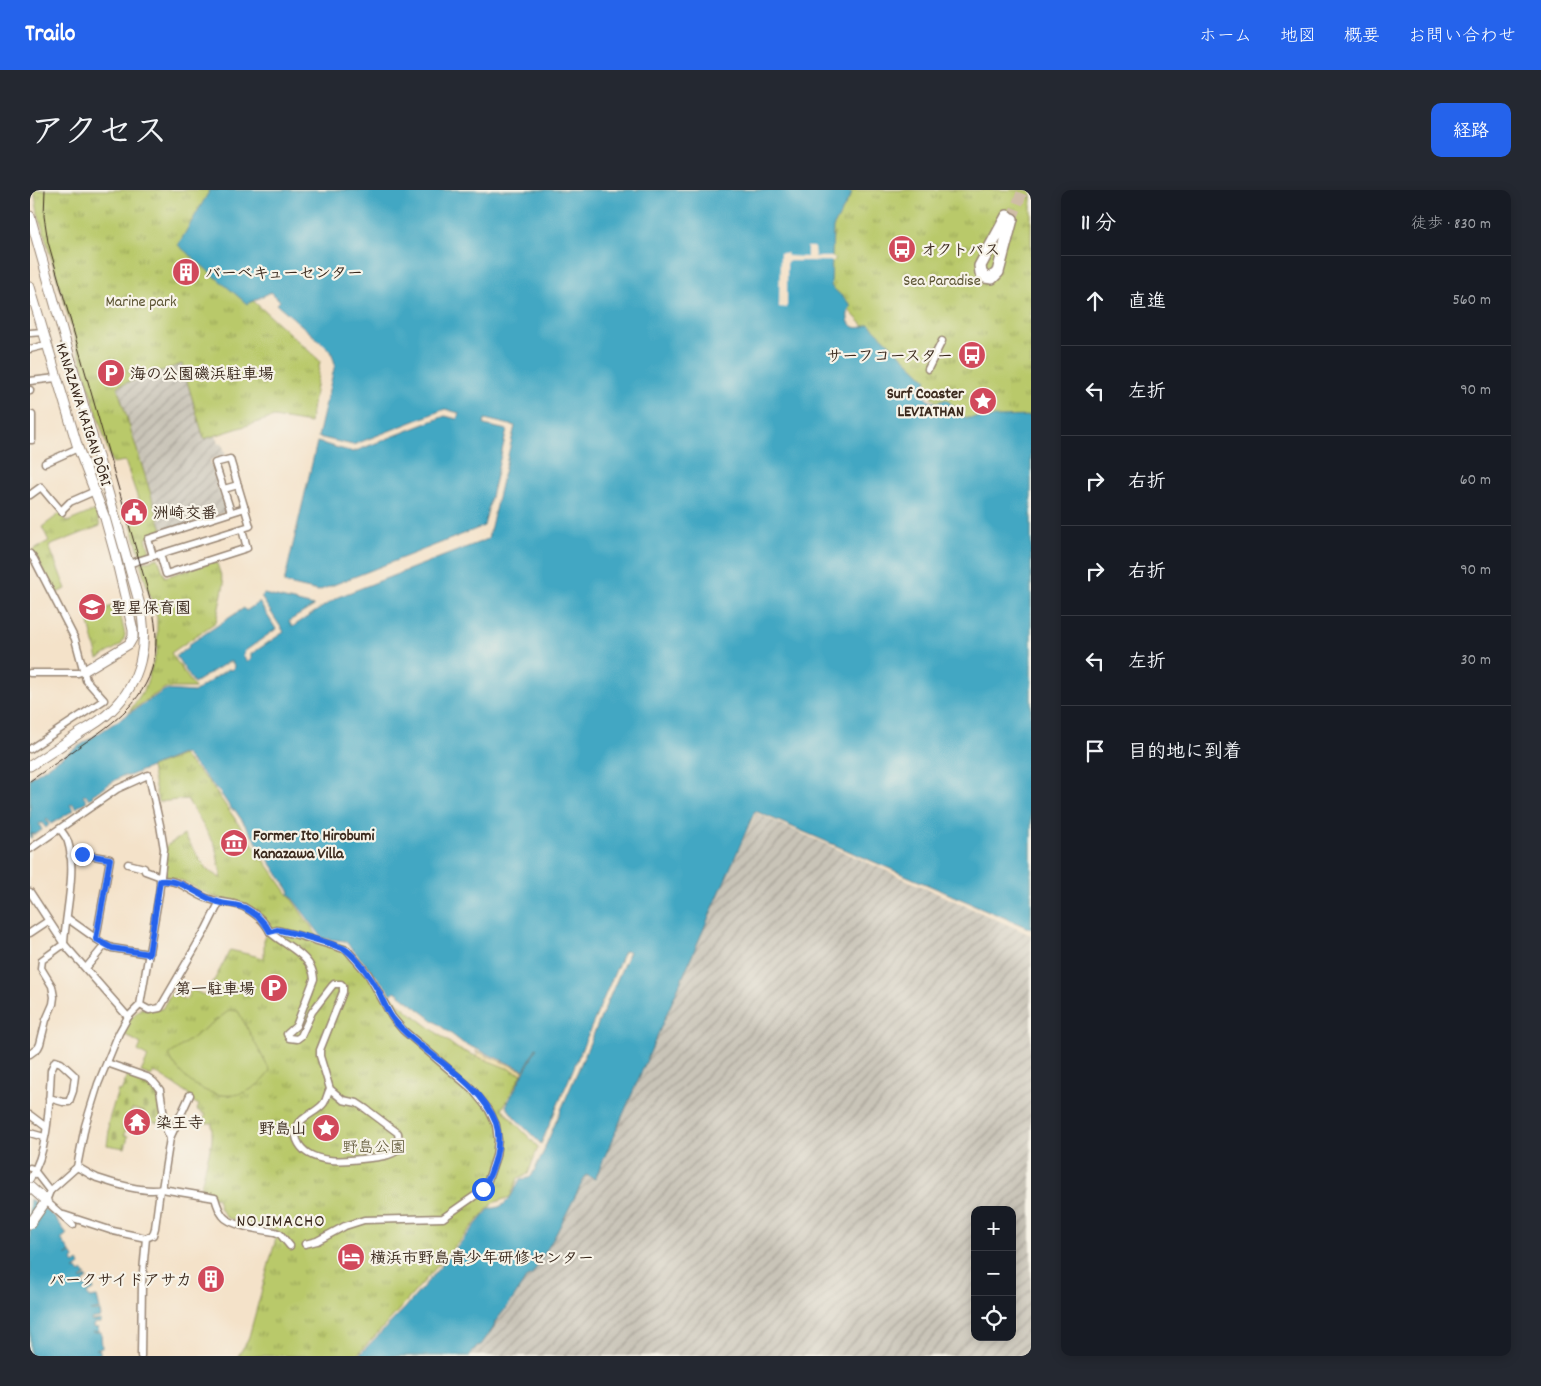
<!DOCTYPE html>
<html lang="ja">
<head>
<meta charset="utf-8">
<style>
  body { margin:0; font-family:Dekko,"Klee One",sans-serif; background:#242831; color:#f1f3f6 }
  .controls { position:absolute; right:15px; bottom:15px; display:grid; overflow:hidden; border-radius:10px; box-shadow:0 2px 12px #0003 }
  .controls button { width:45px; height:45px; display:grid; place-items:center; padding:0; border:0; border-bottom:1px solid #363941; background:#171b24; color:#f1f3f6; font:25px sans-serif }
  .stop { position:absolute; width:15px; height:15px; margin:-11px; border:4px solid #2563eb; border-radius:50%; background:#fff }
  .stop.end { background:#2563eb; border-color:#fff; box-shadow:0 1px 5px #0008 }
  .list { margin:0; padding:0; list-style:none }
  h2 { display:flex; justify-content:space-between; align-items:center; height:65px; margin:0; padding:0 20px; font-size:21px }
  h2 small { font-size:16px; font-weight:400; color:#9ea1a6 }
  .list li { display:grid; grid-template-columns:32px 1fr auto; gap:15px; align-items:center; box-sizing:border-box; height:90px; padding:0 20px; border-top:1px solid #363941 }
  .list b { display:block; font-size:19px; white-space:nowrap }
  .list em { font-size:16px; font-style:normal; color:#9ea1a6 }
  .icon { flex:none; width:28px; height:28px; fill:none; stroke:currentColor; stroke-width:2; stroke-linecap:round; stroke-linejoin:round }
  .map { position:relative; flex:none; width:1001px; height:1166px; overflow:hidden; border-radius:10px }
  header { display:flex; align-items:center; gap:30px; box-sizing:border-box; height:70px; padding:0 25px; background:#2563eb; color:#fff }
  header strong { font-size:24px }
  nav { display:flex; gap:28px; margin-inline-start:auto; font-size:18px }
  .intro { display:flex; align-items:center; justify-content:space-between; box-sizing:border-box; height:120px; padding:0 30px }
  h1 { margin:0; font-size:35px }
  .button { padding:12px 22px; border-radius:10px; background:#2563eb; color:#fff; font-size:18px; font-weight:700 }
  main { display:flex; gap:30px; padding:0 30px }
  aside { flex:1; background:#171b24; border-radius:10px; box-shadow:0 2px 12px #0003 }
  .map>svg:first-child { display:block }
</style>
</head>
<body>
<header>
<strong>Trailo</strong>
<nav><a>ホーム</a><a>地図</a><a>概要</a><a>お問い合わせ</a></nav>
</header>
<div class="intro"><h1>アクセス</h1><a class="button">経路</a></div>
<main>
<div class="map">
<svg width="1001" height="1166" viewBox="0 0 1001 1166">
  <defs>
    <pattern id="industrial-furrows" width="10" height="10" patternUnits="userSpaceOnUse" patternTransform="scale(1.25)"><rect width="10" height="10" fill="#c9c4b8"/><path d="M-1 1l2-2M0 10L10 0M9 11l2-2" fill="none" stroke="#a49f95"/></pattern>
    <pattern id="sand-dots" width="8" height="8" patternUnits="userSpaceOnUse" patternTransform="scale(1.25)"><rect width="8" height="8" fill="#eeda9e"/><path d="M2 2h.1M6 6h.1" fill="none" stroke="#cdbb88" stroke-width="1.8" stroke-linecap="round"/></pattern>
    <pattern id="cemetery-stones" width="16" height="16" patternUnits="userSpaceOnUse" patternTransform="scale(1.25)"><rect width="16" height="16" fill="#b9c96b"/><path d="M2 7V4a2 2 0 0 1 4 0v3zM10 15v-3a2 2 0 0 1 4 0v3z" fill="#98a357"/></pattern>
    <pattern id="park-tufts" width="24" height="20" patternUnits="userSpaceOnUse" patternTransform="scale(1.25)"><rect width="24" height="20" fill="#b9c96b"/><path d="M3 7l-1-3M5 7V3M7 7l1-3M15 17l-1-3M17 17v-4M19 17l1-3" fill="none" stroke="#98a357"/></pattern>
  </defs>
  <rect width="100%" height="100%" fill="#f7f3e8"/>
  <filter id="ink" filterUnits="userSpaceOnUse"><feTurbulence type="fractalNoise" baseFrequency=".02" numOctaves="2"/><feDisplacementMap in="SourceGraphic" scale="10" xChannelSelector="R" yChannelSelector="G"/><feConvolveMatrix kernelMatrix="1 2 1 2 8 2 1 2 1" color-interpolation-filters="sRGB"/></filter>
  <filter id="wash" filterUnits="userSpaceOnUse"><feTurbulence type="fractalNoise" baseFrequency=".0096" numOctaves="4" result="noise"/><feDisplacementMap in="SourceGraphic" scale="20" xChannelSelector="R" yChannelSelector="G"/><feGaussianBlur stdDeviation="1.12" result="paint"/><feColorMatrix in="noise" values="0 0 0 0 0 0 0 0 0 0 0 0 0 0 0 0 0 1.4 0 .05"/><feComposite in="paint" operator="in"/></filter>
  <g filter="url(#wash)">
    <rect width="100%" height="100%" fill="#f4e2c9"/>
    <g fill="url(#industrial-furrows)" fill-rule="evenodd">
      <path d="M153 172 185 244 188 254 192 253 196 265 180 270 197 322 133 342 86 193Z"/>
      <path d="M726 623 1001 745V1166H432L556 986ZM945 1020H982V1147H945Z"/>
    </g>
    <path fill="url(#sand-dots)" stroke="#94825e" d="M446 861 494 881 474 915 448 867Z"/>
    <path fill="url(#cemetery-stones)" stroke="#7a7a44" d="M99 883 118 889 127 899 133 934 120 931 119 933 113 931 115 922 102 919 94 945 98 946 95 958 77 955 79 941 78 933 88 900 91 901Z"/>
    <g fill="url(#park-tufts)" stroke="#7a7a44">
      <path d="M4 0H190L158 52 290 171 280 233 244 227 174 249 152 174 87 196 133 343 116 348 120 362 110 365 100 331 114 326 95 271 82 273 61 204 8 23Z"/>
      <path d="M819 0H1001V231L923 230 796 96 799 36Z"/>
      <path d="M66 320 70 336 19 356 36 399 26 403 2 360 19 351 12 337 32 322 37 332Z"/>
      <path d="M128 368 135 387 186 371 194 394 186 432 141 463 165 498H135L99 522 115 498 127 460V428L110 373Z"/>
      <path d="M88 414 95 445 92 454 68 469 57 425Z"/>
      <path d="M152 565 179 592 289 748 314 755 369 814 428 859 492 884 472 919 508 957 498 984 488 988 480 1007 463 1013 359 1131 326 1166H208L218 1150 248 1041 197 1028 190 1019 187 1008 169 1004 182 951V933H171L176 925 167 920 169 915 158 909 159 904 124 882 121 886 111 882 118 867 108 861 111 854 92 843 100 829 111 818 132 819 141 803 156 810 161 799 176 806 200 760 234 768V748L241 737 217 715 183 707 153 691 135 686 136 656 154 645 177 680 192 689 185 655 157 609 128 612 121 577Z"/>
    </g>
    <path fill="#b9c96b" stroke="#7a7a44" d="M200 820 208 821 240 881C212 923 159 906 139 865Z"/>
    <g fill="#43a7c3" stroke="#3f6870">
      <path d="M180 0H817L822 3 803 38 801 96 821 115C812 132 823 144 839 134L897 190C887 206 900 218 916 209L936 228 1001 226V739L725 621 565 989 556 985 526 1044 502 1085 497 1087 483 1109 465 1132 464 1137 451 1155 447 1156 440 1166H328L376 1117 460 1018C476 1020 484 1002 490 989L499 988 502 985 515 959V957L599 762 594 761 511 954 485 928 476 916 507 858H506L494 880 433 853 365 801 362 804 315 751 291 748 292 747 259 704 260 702 205 620H202L191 604 154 563 99 586H92L62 605 63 607 59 609 55 605 53 606 57 611 46 618 42 613 40 615 44 620 21 634 17 629 16 630 19 635 16 638 12 633 9 634 12 640 4 645 3 643 1 645 2 647 0 648V588L135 500 164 502 198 479 202 480 205 477 202 472H198L164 493 146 466 159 457 158 455 214 418 216 421 229 412 246 439 215 461 213 465 217 471 221 470V464L254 442 231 407 234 404 284 416 259 431 262 437 308 407 458 349 485 236 455 229 454 235 477 240 454 336 288 401 254 393 287 252 323 262 415 226 427 229 429 223 415 219 323 255 288 247 305 174 301 161 247 114 250 111 241 102 217 114 148 55Z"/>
      <path d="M0 1009 24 1026 37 1044 31 1049 40 1062 35 1066 41 1063 44 1068 42 1071 44 1074 48 1071 50 1075 43 1080 47 1079 50 1083 53 1081 56 1085 51 1089V1090L57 1087 58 1089 53 1093 54 1097 62 1095 64 1100 57 1103 59 1108 67 1107 70 1119 60 1121H70L71 1127 61 1129V1131L71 1130V1133H65V1135H63V1137L68 1138 69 1141 62 1142H71L72 1158 66 1159 70 1160V1166H0Z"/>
    </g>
    <path fill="#f4e2c9" d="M777 57H784L785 67H804V71H757V118L749 117 750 63H757L758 66 777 67Z"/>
  </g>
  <g filter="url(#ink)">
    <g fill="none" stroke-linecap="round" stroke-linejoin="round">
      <path stroke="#cfbda7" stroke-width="11" stroke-dasharray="11 5.5" stroke-linecap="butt" d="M982 29 993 0"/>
      <g stroke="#988674" stroke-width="9">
        <g id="street">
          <path d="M0 143 13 142"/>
          <path d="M0 159 16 155"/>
          <path d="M898 179 912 151"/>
          <path d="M0 191 26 188"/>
          <path d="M0 200V201"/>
          <path d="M0 225H2V250H0"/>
          <path d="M15 273 48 258"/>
          <path d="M194 299 208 295"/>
          <path d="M0 305 11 297 32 322"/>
          <path d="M32 320 40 312 65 301"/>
          <path d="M0 364 4 369 45 449 56 490 74 510 0 559"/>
          <path d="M130 364 136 384 217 358 212 339"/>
          <path d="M123 366 118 349 215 318"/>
          <path d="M98 374 220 336 200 269 185 273 201 322"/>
          <path d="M0 483H48L54 481"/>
          <path d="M0 659 87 599 118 585 119 586 130 635 134 659 129 704 110 815 98 827 89 843 68 894 55 936 47 977 20 1001 16 1011 43 1035"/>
          <path d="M40 666 52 664 80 669 66 749"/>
          <path d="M98 674 114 678 115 681 131 687"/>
          <path d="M130 691C149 688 160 702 176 708 188 713 202 712 214 717 221 721 230 727 235 734 238 737 239 741 241 743 257 757 283 766 284 789L266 836 257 844 259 848 267 849 271 846 282 822 302 796 304 794H311L313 796V802L290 860V866L300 899 313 910 327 913 336 919 368 943 369 951 368 960C360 966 350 967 340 968 318 971 277 976 267 950 266 947 265 942 266 939 270 926 287 923 294 913 297 909 297 903 300 899"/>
          <path d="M0 702 34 754 98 827"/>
          <path d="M37 728 75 755 82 758 119 764"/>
          <path d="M240 742 247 740 267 745 317 760 338 784 362 827 373 840 442 899 459 920 466 935 468 950 466 966 458 990 453 999 446 1005 413 1028 334 1030 315 1036 287 1051 275 1054"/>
          <path d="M0 743 18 731"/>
          <path d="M56 778 75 755"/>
          <path d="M110 815 119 820 130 818 176 739 189 713"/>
          <path d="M0 864 8 858 10 854 16 830 23 814 24 807 22 796 11 778 12 770 34 754C35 725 47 680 38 652 37 648 33 643 30 639"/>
          <path d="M77 873 117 887C123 890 126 894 130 900L136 939 140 948"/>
          <path d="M0 925 16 937"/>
          <path d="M0 943 14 947"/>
          <path d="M47 977C53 980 60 985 67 988 84 994 116 1003 132 999L185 1008C187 1015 189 1021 193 1026 200 1036 233 1040 245 1042L250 1044 260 1056"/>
          <path d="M0 978 3 979 20 1001"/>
          <path d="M0 989C19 960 19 914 21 880L25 871 31 873 45 886 43 901 39 912H33L19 908"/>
          <path d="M132 999 140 948 160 905"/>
          <path d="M34 1025 83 1041 116 1048 112 1093 111 1166"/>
          <path d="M116 1048 123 1045 125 1038 130 1000"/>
        </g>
      </g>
      <g stroke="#988674" stroke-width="11">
        <g id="secondary">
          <path d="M0 26 110 415C119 453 111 492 82 520 73 529 62 536 51 542 34 554 17 565 0 576"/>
          <path d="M0 97 48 258 75 328 85 364 103 440V447L99 454 54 481"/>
          <path d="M0 997 16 1011 0 1034"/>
        </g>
      </g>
      <g stroke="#988674" stroke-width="14">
        <path id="highway" d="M977 26 950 76 951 83 955 87 962 88 968 82 982 29"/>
      </g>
      <use href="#street" stroke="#fff" stroke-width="6"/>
      <use href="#secondary" stroke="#fff" stroke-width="9"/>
      <use href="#highway" stroke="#fff" stroke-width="11"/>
      <path stroke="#3b2a1e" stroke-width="1" d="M0 591C17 579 34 568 50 556 84 533 119 508 125 465 128 443 124 422 118 401L18 52 14 26 15 0"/>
    </g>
  </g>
  <g fill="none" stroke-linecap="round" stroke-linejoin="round" filter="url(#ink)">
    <path stroke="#2563eb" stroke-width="6" d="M52 664 80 669 66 749 82 758 119 764 130 691C152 688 169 707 188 712 197 715 207 714 215 718 226 724 235 732 240 742 241 742 247 740 247 740 254 740 311 756 316 760 328 769 342 789 349 802 353 811 357 821 363 829 392 865 449 888 466 933 473 954 463 981 453 999"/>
  </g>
  <defs>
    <g id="bus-disc" transform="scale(1.4375)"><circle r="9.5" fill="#d1495b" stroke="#f7f3e8"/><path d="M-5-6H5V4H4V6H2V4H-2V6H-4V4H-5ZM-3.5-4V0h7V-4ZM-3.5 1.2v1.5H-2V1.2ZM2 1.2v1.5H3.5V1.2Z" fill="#fff"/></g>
    <g id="building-disc" transform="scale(1.4375)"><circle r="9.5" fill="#d1495b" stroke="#f7f3e8"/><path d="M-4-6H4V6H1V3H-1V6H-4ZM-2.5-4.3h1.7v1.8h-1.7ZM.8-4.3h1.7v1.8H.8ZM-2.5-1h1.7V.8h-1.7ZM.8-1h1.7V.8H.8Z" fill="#fff"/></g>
    <g id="parking-disc" transform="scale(1.4375)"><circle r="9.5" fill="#d1495b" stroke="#f7f3e8"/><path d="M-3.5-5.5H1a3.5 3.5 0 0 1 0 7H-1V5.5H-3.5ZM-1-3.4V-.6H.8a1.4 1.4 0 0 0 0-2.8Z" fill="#fff"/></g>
    <g id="sight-disc" transform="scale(1.4375)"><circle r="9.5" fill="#d1495b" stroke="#f7f3e8"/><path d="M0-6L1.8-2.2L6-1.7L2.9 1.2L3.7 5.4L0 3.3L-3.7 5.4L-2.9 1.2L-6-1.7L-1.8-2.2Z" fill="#fff"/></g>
    <g id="civic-disc" transform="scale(1.4375)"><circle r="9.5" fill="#d1495b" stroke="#f7f3e8"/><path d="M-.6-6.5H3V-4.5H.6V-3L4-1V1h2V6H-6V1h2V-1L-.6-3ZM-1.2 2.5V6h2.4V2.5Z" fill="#fff"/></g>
    <g id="school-disc" transform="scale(1.4375)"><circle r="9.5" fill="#d1495b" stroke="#f7f3e8"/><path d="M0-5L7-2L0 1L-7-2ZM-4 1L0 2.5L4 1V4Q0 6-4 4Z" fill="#fff"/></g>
    <g id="museum-disc" transform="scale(1.4375)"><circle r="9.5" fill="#d1495b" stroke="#f7f3e8"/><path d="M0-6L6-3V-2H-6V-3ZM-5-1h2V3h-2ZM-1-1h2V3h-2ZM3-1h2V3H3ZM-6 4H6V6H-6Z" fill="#fff"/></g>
    <g id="temple-disc" transform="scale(1.4375)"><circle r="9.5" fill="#d1495b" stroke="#f7f3e8"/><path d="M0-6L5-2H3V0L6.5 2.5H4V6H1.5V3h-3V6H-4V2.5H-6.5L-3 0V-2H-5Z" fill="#fff"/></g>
    <g id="hotel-disc" transform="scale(1.4375)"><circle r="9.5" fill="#d1495b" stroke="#f7f3e8"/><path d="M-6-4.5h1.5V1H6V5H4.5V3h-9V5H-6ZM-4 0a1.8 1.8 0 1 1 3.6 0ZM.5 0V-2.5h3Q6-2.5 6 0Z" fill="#fff"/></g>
  </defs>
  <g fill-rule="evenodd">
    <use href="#bus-disc" x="872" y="59"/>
    <use href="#building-disc" x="156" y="82"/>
    <use href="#bus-disc" x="942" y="165"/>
    <use href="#parking-disc" x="81" y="183"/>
    <use href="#sight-disc" x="953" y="211"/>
    <use href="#civic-disc" x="104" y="322"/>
    <use href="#school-disc" x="62" y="417"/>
    <use href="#museum-disc" x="204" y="653"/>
    <use href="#parking-disc" x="244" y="798"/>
    <use href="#temple-disc" x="107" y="932"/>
    <use href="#sight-disc" x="296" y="938"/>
    <use href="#hotel-disc" x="321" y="1067"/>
    <use href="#building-disc" x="181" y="1089"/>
  </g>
  <g text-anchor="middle" stroke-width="4.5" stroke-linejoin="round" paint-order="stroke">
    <g font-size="16" font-weight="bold" fill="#3b2a1e" stroke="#f7f3e8" text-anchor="start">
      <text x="891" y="65">オクトパス</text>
      <text x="175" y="88">バーベキューセンター</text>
      <text x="923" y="171" text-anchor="end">サーフコースター</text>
      <text x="100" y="189">海の公園磯浜駐車場</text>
      <text x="934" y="208" text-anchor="end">Surf Coaster<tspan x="934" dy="18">LEVIATHAN</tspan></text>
      <text x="123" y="328">洲崎交番</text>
      <text x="81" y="423">聖星保育園</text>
      <text x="223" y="650">Former Ito Hirobumi<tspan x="223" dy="18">Kanazawa Villa</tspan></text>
      <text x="225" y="804" text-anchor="end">第一駐車場</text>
      <text x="126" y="938">染王寺</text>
      <text x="277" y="944" text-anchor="end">野島山</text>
      <text x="340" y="1073">横浜市野島青少年研修センター</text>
      <text x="162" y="1095" text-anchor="end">パークサイドアサカ</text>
    </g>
    <g font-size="16" fill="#5a5231" stroke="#f7f3e8">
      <text x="912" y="95">Sea Paradise</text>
      <text x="111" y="116">Marine park</text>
      <text x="344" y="962">野島公園</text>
    </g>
    <g font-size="16" fill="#3b2a1e" stroke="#f7f3e8">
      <text transform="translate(55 224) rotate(72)" y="6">KANAZAWA KAIGAN DŌRI</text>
    </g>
    <g font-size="18" letter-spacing="1" fill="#3b2a1e" stroke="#f7f3e8">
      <text x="251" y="1036">NOJIMACHO</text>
    </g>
  </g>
</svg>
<div class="controls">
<button>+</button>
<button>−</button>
<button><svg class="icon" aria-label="locate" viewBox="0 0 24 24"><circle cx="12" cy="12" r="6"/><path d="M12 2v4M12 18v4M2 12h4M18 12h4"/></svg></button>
</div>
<div class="stop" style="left:453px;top:999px"></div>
<div class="stop end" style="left:52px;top:664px"></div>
</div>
<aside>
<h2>11 分<small>徒歩 · 830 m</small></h2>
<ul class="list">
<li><svg class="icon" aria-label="ahead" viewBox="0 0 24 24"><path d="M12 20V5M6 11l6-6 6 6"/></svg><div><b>直進</b></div><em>560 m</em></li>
<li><svg class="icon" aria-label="left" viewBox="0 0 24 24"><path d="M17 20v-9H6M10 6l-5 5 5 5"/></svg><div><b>左折</b></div><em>90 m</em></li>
<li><svg class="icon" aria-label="right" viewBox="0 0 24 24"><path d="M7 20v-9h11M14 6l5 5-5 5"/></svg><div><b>右折</b></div><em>60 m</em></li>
<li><svg class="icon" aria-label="right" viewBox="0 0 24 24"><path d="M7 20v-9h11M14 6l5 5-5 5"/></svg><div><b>右折</b></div><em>90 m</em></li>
<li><svg class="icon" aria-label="left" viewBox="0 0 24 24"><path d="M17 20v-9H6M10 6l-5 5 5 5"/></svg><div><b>左折</b></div><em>30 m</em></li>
<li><svg class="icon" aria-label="arrive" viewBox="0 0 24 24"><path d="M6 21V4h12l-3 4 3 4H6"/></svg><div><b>目的地に到着</b></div></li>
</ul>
</aside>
</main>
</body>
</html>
